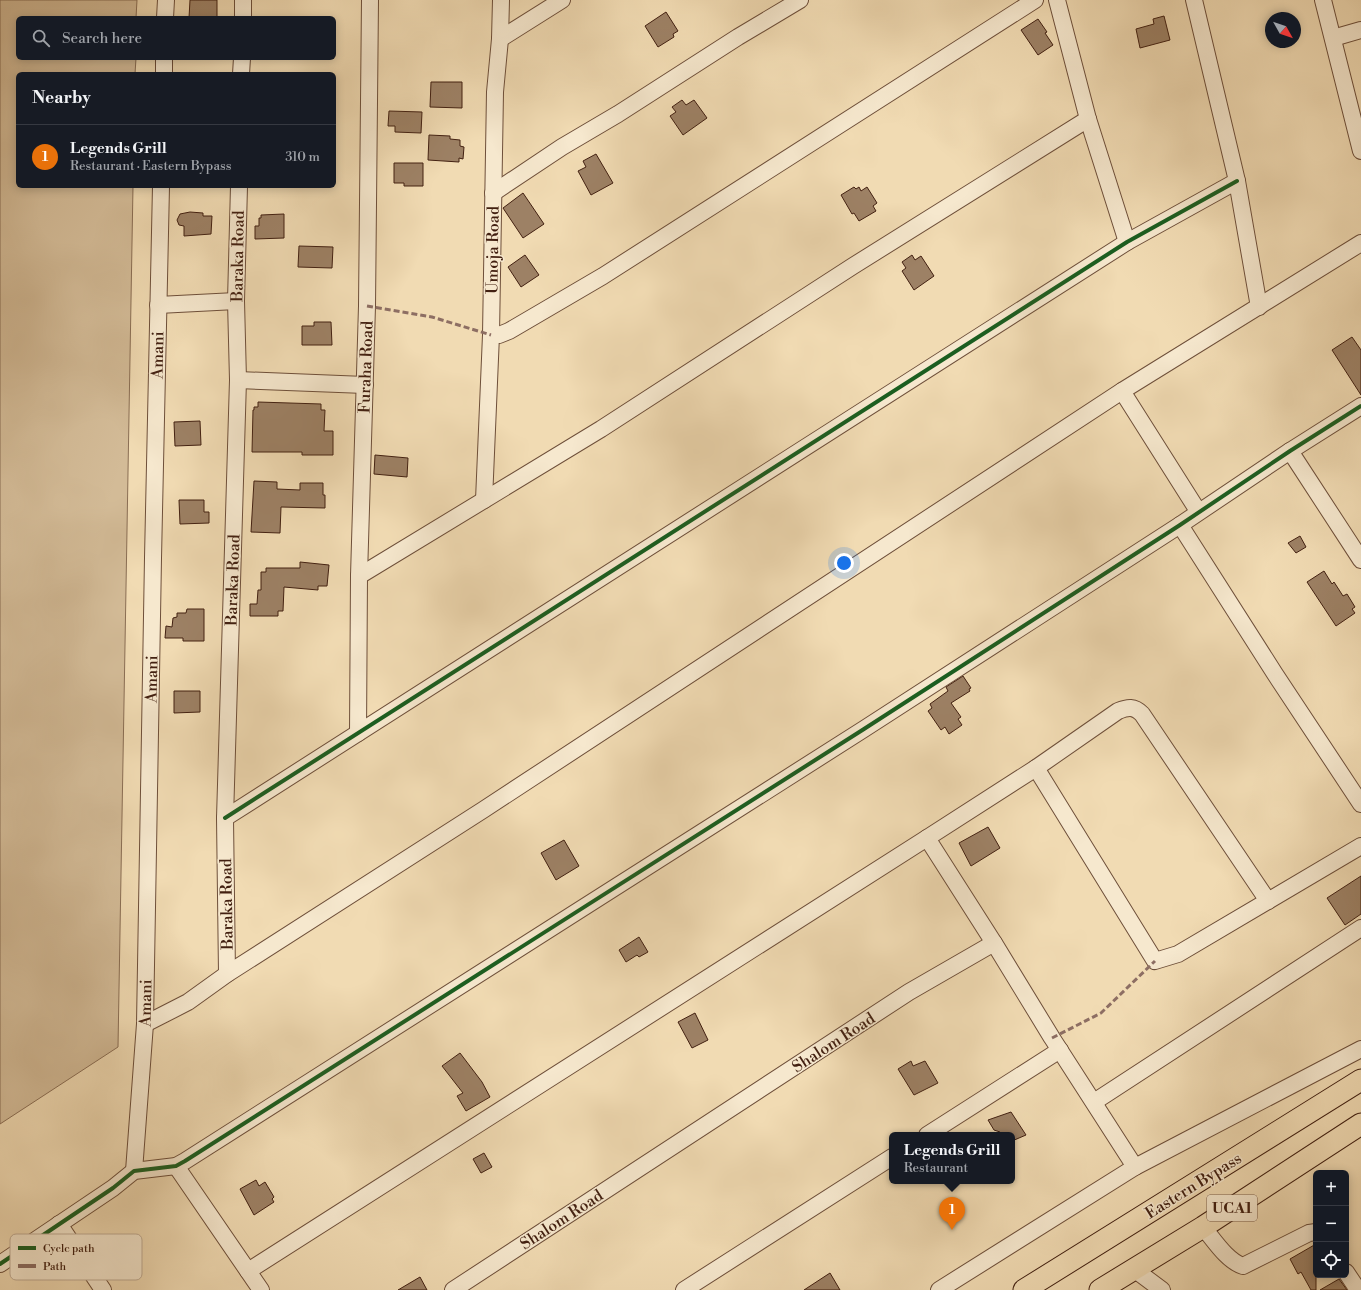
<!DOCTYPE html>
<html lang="en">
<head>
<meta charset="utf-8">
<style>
  body { margin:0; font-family:"Libre Bodoni",serif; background:#20242c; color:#f1f3f6 }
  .controls { position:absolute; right:12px; bottom:12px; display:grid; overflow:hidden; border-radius:6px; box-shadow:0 2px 10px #0003 }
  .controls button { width:36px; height:36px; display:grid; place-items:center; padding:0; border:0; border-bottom:1px solid #363941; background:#171b24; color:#f1f3f6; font:20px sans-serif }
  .compass { position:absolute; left:1265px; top:12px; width:36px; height:36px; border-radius:50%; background:#171b24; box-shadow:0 2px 10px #0003; rotate:130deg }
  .you { position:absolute; left:844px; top:563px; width:14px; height:14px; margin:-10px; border:3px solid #fff; border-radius:50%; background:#1a73e8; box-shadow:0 0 0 6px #1a73e833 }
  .badge { display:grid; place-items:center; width:26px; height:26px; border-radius:50%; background:#1a73e8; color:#fff; font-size:13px; font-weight:700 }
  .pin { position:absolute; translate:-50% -33px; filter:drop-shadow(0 1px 2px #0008) }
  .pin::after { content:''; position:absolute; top:21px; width:14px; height:12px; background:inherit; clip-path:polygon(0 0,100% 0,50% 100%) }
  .popup { position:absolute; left:889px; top:1132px; width:126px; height:52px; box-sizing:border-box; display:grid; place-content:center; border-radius:6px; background:#171b24; filter:drop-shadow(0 1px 3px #0005); font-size:13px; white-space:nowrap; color:#9ea1a6 }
  .popup b { font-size:15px; color:#f1f3f6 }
  .popup::after { content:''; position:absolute; left:50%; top:100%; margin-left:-8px; border:8px solid transparent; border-top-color:#171b24 }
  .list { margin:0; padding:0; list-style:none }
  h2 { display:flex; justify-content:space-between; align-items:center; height:52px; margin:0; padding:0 16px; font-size:17px }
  h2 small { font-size:13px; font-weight:400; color:#9ea1a6 }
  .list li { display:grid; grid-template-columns:26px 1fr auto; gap:12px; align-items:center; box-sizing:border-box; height:64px; padding:0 16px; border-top:1px solid #363941 }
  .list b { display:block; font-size:15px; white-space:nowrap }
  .list p { margin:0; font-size:13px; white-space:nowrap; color:#9ea1a6 }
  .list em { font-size:13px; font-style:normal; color:#9ea1a6 }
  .icon { flex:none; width:22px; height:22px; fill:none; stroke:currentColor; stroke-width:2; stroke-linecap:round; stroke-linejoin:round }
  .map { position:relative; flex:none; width:1361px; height:1290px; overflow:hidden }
  .search { position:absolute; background:#171b24; box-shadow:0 2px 10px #0003; left:16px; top:16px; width:320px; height:44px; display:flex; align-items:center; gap:10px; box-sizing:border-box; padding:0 14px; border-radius:6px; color:#9ea1a6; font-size:15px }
  .panel { position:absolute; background:#171b24; box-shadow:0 2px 10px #0003; left:16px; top:72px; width:320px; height:116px; border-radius:6px }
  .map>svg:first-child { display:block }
</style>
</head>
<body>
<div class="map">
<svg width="1361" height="1290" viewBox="0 0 1361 1290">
  <rect width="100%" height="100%" fill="#f1dbb3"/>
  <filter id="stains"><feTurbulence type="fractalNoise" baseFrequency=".005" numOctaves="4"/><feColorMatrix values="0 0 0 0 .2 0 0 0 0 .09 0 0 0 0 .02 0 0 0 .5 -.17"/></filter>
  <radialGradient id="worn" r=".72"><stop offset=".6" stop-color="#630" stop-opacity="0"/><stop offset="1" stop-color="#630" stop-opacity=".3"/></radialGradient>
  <path fill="#d3bb97" stroke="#8a6e54" d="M0 0H137L136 18H18V58H136L135 74H18V186H133L118 1047 0 1124Z"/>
  <g fill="#9d8165" stroke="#422011">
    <path d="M190 0H217V18H189Z"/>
    <path d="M666 12 678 31 673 34 674 37 658 47 645 26Z"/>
    <path d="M1164 16 1170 40 1140 48 1136 29 1154 24 1153 19Z"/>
    <path d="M1038 19 1047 32 1045 33 1053 45 1038 55 1021 30Z"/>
    <path d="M431 82H462V108L430 107Z"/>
    <path d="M682 100 686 105 694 100 707 118 683 135 670 116 676 112 672 107Z"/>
    <path d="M389 111 422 112 421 133 395 132V126H388Z"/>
    <path d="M429 135 450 136V139L460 140V146L464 147 463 159 459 158V162L428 160Z"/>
    <path d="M596 154 613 183 591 195 578 171 586 167 583 161Z"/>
    <path d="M394 163H423V186H404V183H394Z"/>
    <path d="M854 187 856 189 859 187 861 191 867 187 877 203 873 206 876 211 859 221 854 213 852 214 841 195Z"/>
    <path d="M523 193 544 224 523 238 503 208Z"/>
    <path d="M190 212 203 213V216H212L211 234 184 236V226L179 225 177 220 180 214Z"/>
    <path d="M284 214V238L255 239V226H259V218H261V215Z"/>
    <path d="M299 246 333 247 332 268 298 267Z"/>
    <path d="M525 255 539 275 521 287 508 267Z"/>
    <path d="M912 255 915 260 921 256 934 276 914 290 902 271 906 268 902 262Z"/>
    <path d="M314 322H331L332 345H302V326H314Z"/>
    <path d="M1352 337 1361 350V395L1332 350Z"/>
    <path d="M258 402 321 404V410H325L324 431H333V455H302V452H252L253 410H254V407H258Z"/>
    <path d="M200 421 201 445 175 446 174 422Z"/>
    <path d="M375 455 408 458 407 477 374 474Z"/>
    <path d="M254 481 277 482V489L300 490V483H323V495H325V508L281 507 280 533 251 532Z"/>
    <path d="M179 500H204V512H209V523L180 524Z"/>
    <path d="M1300 536 1306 547 1296 553 1288 543Z"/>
    <path d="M300 562 329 565 327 586H318V590L284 587 283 611H278V616H250V604H257L258 590H261V572H266V568H300Z"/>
    <path d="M1324 571 1332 584 1334 582 1343 596 1347 594 1355 607 1352 609 1355 613 1336 626 1307 582Z"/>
    <path d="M187 609H204V641H183V638H165L166 626 172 627 173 618 177 617V613H186Z"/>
    <path d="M963 676 971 688 969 689 970 691 951 703 961 717 958 719 962 725 949 734 945 727 941 730 928 711 932 708 930 704 948 691 946 687Z"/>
    <path d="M174 691H200V712L174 713Z"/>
    <path d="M988 827 1000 848 971 866 959 843Z"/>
    <path d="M564 840 579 866 556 880 541 853Z"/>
    <path d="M1361 876V914L1345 925 1327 898Z"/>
    <path d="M639 937 648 952 639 957 637 955 626 962 619 950Z"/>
    <path d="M695 1013 708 1040 692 1048 678 1022Z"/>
    <path d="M460 1053 482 1082 490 1097 466 1111 457 1096 463 1093 442 1066Z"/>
    <path d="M911 1061 913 1066 925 1061 938 1083 914 1095 898 1069Z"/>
    <path d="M1011 1112 1026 1135 1012 1141V1135H1002L1000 1132 994 1130 988 1120Z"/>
    <path d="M484 1153 492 1167 481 1173 473 1159Z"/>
    <path d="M256 1180 259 1186 265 1182 274 1197 272 1199 274 1202 254 1215 240 1189Z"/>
    <path d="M1316 1244V1290H1311L1301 1272 1298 1274 1290 1259Z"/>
    <path d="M830 1273 840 1290H804Z"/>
    <path d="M420 1277 427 1290H398Z"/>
    <path d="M1339 1279 1347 1290H1320Z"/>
  </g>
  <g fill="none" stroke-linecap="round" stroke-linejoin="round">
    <g stroke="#6e4f3a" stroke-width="18">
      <g id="minor">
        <path d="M1057 0 1088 119 1127 242"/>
        <path d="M1194 0 1237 181 1259 307"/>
        <path d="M1323 0 1361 151"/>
        <path d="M165 18 166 0"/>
        <path d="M243 18V0"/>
        <path d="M1333 38 1361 30"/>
        <path d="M500 39 562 0"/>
        <path d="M164 74V58"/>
        <path d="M241 74 242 58"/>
        <path d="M493 193 562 147 618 114 738 37 800 0"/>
        <path d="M158 305 236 301"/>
        <path d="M491 335H499L509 331 603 276 1035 0"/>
        <path d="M238 380 365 385"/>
        <path d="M1122 391 1198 511"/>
        <path d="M1290 451 1361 560"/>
        <path d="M484 500 491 335 495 92 500 39 501 0"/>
        <path d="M1180 525 1275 674 1361 804"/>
        <path d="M359 576 601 429 853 266 1088 119"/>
        <path d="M358 733 359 576 367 306 370 0"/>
        <path d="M1036 768 1155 961 1178 954 1361 846"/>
        <path d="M225 818 1127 242 1237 181"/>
        <path d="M927 838 994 943"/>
        <path d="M227 974 225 818 238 380 236 301 239 186"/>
        <path d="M145 1024 188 1002 227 974 483 810 1122 391 1361 243"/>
        <path d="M1094 1102 1361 928"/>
        <path d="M927 1135 1060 1050"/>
        <path d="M176 1166 261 1290"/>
        <path d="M134 1171 145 1024 153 558 161 186"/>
        <path d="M59 1224 103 1290"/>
        <path d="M1203 1227C1214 1240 1227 1261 1243 1266L1309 1233 1316 1232"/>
        <path d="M0 1264 113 1188 134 1171 176 1166 185 1161 864 729 1180 525 1290 451 1361 406"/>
        <path d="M1134 1269 1162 1290"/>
        <path d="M248 1271 927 838 1036 768 1118 711C1128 707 1134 706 1142 714L1268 901"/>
        <path d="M1346 1272 1358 1290"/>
        <path d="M453 1290 909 992 994 943 1052 1038 1135 1167"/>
        <path d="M684 1290 892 1157"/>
        <path d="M939 1290 1135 1167 1361 1049"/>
      </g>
    </g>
    <g stroke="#422011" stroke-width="23">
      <g id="major">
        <path d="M1024 1290 1361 1080"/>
        <path d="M1100 1290 1203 1227 1361 1124"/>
      </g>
    </g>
    <use href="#minor" stroke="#f6e8ce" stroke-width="16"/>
    <use href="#major" stroke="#f1dbb3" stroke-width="21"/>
    <g stroke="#8d6e63" stroke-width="3" stroke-dasharray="6 3" stroke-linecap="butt">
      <path d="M367 306 432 317 491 335"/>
      <path d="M1052 1038 1101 1013 1155 961"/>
    </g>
    <g stroke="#f6e8ce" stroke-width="6">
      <g id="cycleway">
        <path d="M225 818 1127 242 1237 181"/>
        <path d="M0 1264 113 1188 134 1171 176 1166 185 1161 864 729 1180 525 1290 451 1361 406"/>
      </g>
    </g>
    <use href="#cycleway" stroke="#1b5e20" stroke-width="4"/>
  </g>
  <g text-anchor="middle" stroke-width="3" stroke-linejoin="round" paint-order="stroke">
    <rect fill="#f6e8ce" stroke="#785c4a" stroke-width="1" x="1207" y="1195" width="50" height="26" rx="3"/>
    <g font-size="15" font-weight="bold" fill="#422011">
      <text x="1232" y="1213">UCA1</text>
    </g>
    <g font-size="16" fill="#422011" stroke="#f6e8ce">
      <text transform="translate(492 250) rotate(-89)" y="6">Umoja Road</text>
      <text transform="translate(237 256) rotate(-89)" y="6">Baraka Road</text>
      <text transform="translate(157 355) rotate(-89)" y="6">Amani</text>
      <text transform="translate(365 367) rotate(-88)" y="6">Furaha Road</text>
      <text transform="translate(232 580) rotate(-88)" y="6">Baraka Road</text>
      <text transform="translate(151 679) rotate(-89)" y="6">Amani</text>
      <text transform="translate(226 904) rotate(-91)" y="6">Baraka Road</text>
      <text transform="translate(145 1003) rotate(-89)" y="6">Amani</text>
      <text transform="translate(833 1042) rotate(-33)" y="6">Shalom Road</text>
      <text transform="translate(1193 1185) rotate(-32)" y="6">Eastern Bypass</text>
      <text transform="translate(561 1219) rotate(-33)" y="6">Shalom Road</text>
    </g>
  </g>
  <rect x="10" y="1234" width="132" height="46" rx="6" fill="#f6e8ce" stroke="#c0ac95" stroke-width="1"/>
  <rect x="18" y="1246" width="18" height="4" fill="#1b5e20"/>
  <rect x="18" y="1264" width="18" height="4" fill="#8d6e63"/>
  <g font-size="11" fill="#422011">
    <text x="43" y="1252">Cycle path</text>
    <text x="43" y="1270">Path</text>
  </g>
  <rect width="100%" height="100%" filter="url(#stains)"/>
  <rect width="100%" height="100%" fill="url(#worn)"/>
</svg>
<div class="controls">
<button>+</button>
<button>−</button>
<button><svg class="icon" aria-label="locate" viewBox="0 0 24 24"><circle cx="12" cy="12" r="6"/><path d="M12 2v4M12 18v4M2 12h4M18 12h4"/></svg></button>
</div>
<svg class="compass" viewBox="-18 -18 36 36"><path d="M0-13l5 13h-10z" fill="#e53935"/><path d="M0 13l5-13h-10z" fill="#9ea1a6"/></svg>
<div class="you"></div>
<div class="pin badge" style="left:952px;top:1230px;background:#e8710a">1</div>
<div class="popup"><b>Legends Grill</b>Restaurant</div>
<div class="search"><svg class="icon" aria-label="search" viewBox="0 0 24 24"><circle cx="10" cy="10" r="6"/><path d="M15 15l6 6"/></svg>Search here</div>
<section class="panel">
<h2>Nearby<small></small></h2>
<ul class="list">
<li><span class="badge" style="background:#e8710a">1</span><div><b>Legends Grill</b><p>Restaurant · Eastern Bypass</p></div><em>310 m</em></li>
</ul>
</section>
</div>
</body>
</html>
